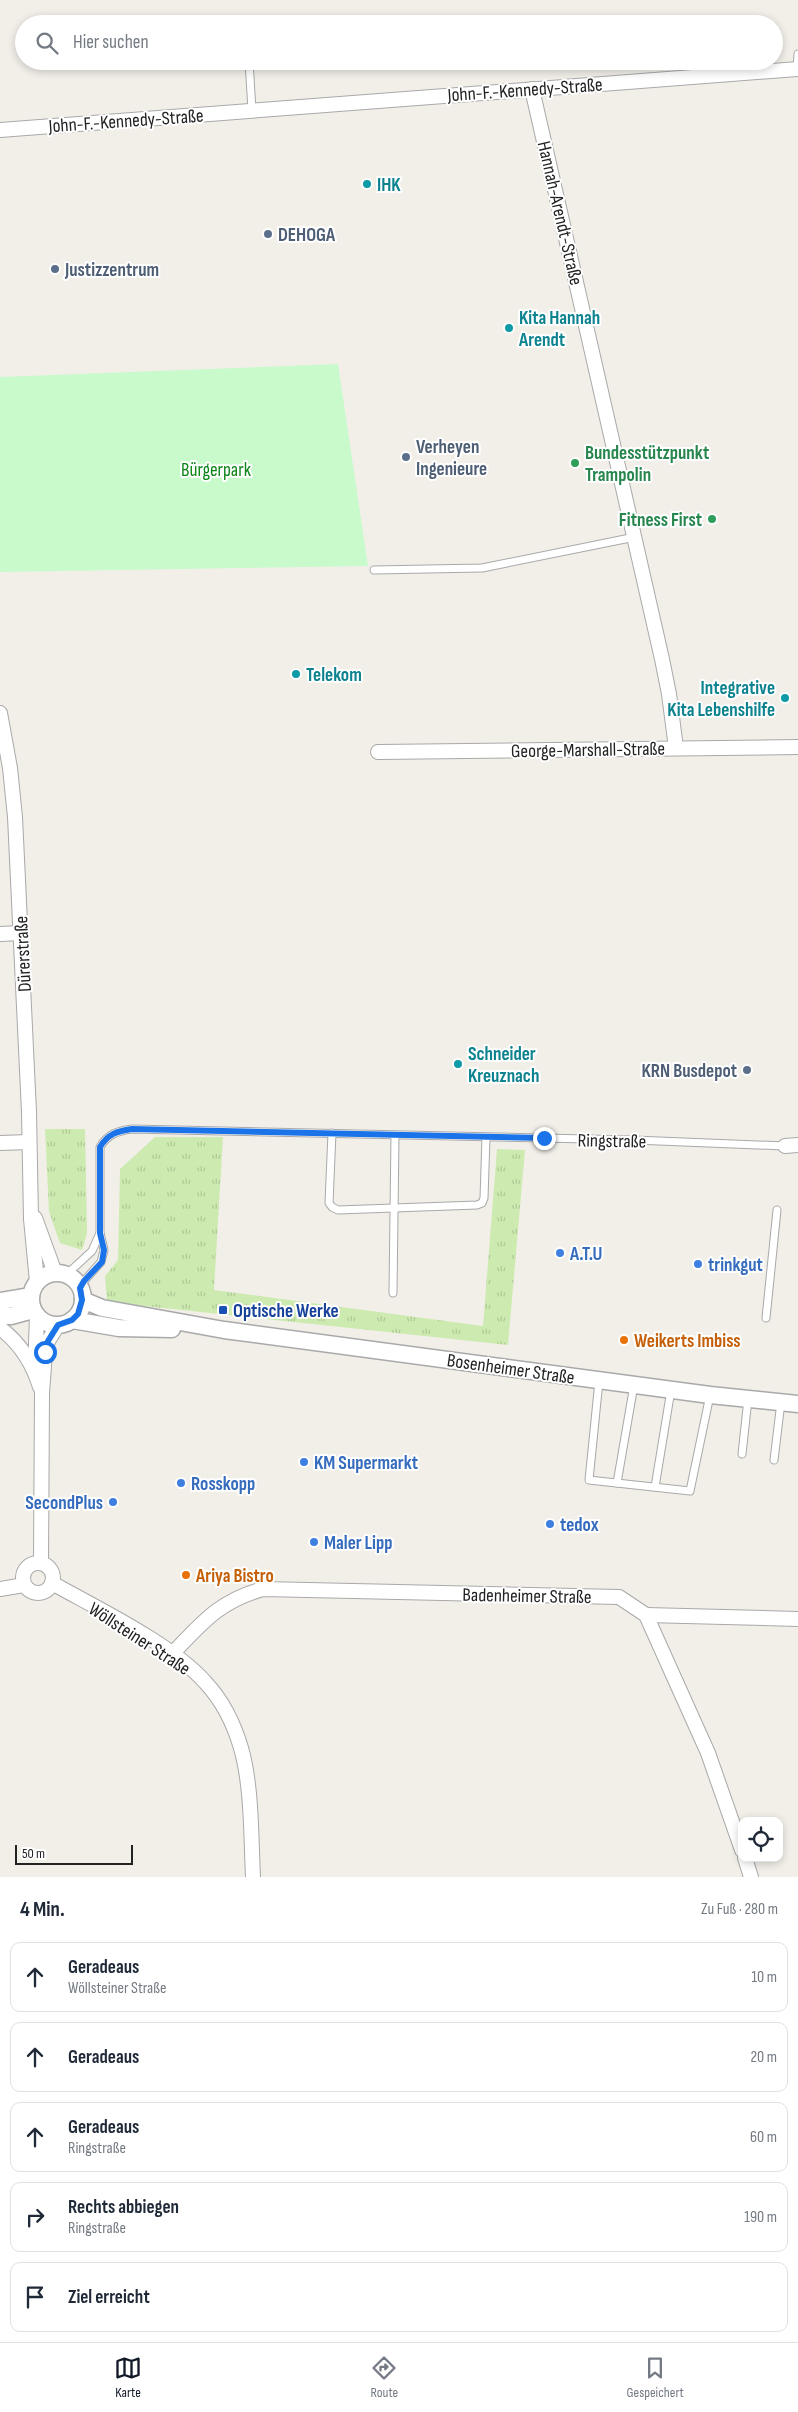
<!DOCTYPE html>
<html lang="de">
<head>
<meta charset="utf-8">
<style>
  body { margin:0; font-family:"Sofia Sans Condensed",sans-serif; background:#f2f2f3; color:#1f2937 }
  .controls { position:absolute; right:15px; bottom:15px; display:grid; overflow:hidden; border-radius:10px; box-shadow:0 2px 8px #0003 }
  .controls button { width:45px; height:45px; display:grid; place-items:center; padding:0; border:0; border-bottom:1px solid #e0e1e3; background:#fff; color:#1f2937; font:25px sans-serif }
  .scale { position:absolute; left:15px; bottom:12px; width:118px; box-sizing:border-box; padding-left:5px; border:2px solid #222; border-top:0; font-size:14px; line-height:18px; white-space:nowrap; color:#222; -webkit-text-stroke:4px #fff; paint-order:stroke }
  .stop { position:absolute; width:15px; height:15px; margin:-11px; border:4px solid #1a73e8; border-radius:50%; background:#fff }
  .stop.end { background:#1a73e8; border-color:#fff; box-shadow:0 1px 5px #0008 }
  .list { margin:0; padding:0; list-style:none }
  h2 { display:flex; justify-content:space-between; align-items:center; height:65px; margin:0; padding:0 20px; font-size:21px }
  h2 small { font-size:16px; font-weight:400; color:#747a83 }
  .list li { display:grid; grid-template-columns:32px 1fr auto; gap:15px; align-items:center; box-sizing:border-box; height:70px; margin:0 10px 10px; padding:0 10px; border:1px solid #e0e1e3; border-radius:10px }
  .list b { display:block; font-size:19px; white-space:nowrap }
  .list p { margin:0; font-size:16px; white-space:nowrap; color:#747a83 }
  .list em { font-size:16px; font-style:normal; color:#747a83 }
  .icon { flex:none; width:28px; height:28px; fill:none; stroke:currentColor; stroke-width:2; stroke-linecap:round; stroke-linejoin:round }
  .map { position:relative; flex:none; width:798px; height:1877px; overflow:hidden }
  .search { position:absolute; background:#fff; box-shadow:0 2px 8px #0003; left:15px; right:15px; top:15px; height:55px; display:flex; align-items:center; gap:12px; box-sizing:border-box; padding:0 18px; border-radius:28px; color:#747a83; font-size:19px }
  .sheet { height:465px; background:#fff }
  nav { display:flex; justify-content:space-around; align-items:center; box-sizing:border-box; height:70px; border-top:1px solid #e0e1e3; background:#fff; font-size:14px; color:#747a83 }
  nav a { display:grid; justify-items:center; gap:2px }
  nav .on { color:#111827 }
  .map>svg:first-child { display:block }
</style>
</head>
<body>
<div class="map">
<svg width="798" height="1877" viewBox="0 0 798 1877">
  <defs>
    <pattern id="grass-tufts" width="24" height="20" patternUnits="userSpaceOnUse" patternTransform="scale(1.25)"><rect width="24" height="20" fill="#cdebb0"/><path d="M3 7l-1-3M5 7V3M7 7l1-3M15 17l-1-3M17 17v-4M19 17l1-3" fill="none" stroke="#b0c997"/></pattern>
  </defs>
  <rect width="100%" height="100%" fill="#f2efe9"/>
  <g fill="url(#grass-tufts)">
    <path d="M45 1129H85L87 1233 82 1250 60 1243 49 1212Z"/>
    <path d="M155 1137H223L214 1290 483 1326 497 1149 525 1150 508 1345 107 1302 105 1276 118 1260 120 1169Z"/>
  </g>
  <path fill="#c8facc" d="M338 364 368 566 0 572V377Z"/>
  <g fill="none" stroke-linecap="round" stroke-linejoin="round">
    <g stroke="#a9a9a9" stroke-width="9">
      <g id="service">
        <path d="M249 61 252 110"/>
        <path d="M797 69 798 54"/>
        <path d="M374 570 482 568 635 537"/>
        <path d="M332 1133 329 1203 332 1207 338 1210 477 1205 482 1203 484 1198 486 1137"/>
        <path d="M66 1275 92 1251 100 1233"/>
        <path d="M80 1288 84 1281 101 1262 104 1250 100 1233V1147C108 1134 117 1131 132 1129L634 1140 785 1146"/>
        <path d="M393 1293 395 1135"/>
        <path d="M766 1318 777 1210"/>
        <path d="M599 1381 589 1480 690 1491 710 1395"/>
        <path d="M742 1454 748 1399"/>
        <path d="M774 1460 781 1402"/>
        <path d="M617 1483 634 1385"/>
        <path d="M655 1487 671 1390"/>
      </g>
    </g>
    <g stroke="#a9a9a9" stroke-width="16">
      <g id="minor">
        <path d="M532 89 662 659 669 694 676 748"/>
        <path d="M0 130 798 69"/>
        <path d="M0 713 10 768 15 817 29 1112 31 1219 37 1282"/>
        <path d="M378 752 798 747"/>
        <path d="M0 934 21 933"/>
        <path d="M0 1143 29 1142"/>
        <path d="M785 1146 798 1145"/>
        <path d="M35 1218 55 1273"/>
        <path d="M0 1328C20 1343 33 1364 40 1387"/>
        <path d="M35 1370 37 1316"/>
        <path d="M41 1563 42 1393 45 1353 48 1341 58 1325"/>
        <circle cx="38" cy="1578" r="15"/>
        <path d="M52 1583C98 1609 170 1643 205 1682 222 1700 234 1724 241 1748 252 1786 251 1837 253 1877"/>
        <path d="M0 1589 24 1585"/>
        <path d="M646 1615 798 1619"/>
        <path d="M172 1654C202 1623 219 1601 263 1589L619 1597 646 1615 708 1753 742 1850"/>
        <path d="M745 1858 751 1877"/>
      </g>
    </g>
    <g stroke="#a9a9a9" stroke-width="19">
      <g id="tertiary">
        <circle cx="57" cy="1299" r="26"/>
        <path d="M83 1300 102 1308 224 1330 710 1395 798 1404"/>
        <path d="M0 1301 31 1296"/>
        <path d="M0 1316H11L33 1310"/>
        <path d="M72 1320 119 1328 172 1329"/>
      </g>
    </g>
    <use href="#service" stroke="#fff" stroke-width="7"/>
    <use href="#minor" stroke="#fff" stroke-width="14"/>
    <use href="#tertiary" stroke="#fff" stroke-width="16"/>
  </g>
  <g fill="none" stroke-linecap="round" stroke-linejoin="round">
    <path stroke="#1a73e8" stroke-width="6" d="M45 1352 48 1341 58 1325 72 1320 78 1314 82 1300 80 1288 84 1281 102 1262 104 1250 100 1233V1147C108 1134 117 1131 132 1129L544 1138"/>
  </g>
  <g fill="#0f9aa8" stroke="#fff" stroke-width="2">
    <circle cx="367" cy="184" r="5"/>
    <circle cx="509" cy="328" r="5"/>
    <circle cx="296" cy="674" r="5"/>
    <circle cx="785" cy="698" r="5"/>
    <circle cx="458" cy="1064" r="5"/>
  </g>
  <g fill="#5c6f8a" stroke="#fff" stroke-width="2">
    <circle cx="268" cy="234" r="5"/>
    <circle cx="55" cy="269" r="5"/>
    <circle cx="406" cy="457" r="5"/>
    <circle cx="747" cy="1070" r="5"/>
  </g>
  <g fill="#2e9e5b" stroke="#fff" stroke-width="2">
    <circle cx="575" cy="463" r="5"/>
    <circle cx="712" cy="519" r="5"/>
  </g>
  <g fill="#3f7fe0" stroke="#fff" stroke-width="2">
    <circle cx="560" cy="1253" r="5"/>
    <circle cx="698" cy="1264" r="5"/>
    <circle cx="304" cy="1462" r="5"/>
    <circle cx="181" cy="1483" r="5"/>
    <circle cx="113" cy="1502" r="5"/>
    <circle cx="550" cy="1524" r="5"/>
    <circle cx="314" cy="1542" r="5"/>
  </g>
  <rect fill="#1a4fb4" stroke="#fff" stroke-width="2" x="218" y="1305" width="10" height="10" rx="2.5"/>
  <g fill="#e8710a" stroke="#fff" stroke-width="2">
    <circle cx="624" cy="1340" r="5"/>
    <circle cx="186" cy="1575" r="5"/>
  </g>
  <g text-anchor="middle" stroke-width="4" stroke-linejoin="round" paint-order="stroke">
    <g font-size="19" fill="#222" stroke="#fff">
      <text transform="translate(525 89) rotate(-4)" y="7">John-F.-Kennedy-Straße</text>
      <text transform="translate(126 120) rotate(-4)" y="7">John-F.-Kennedy-Straße</text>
      <text transform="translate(561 213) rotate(77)" y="7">Hannah-Arendt-Straße</text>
      <text transform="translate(588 749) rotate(-1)" y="7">George-Marshall-Straße</text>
      <text transform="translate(22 954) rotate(-93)" y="7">Dürerstraße</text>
      <text transform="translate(612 1140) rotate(1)" y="7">Ringstraße</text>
      <text transform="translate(511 1368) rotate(8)" y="7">Bosenheimer Straße</text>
      <text transform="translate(527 1595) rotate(1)" y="7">Badenheimer Straße</text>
      <text transform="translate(140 1638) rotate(33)" y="7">Wöllsteiner Straße</text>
    </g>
    <g font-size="19" font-weight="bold" fill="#0d838f" stroke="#fff" text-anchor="start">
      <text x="377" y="191">IHK</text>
      <text x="519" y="324">Kita Hannah<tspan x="519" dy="22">Arendt</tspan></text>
      <text x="306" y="681">Telekom</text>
      <text x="775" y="694" text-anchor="end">Integrative<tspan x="775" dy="22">Kita Lebenshilfe</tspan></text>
      <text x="468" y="1060">Schneider<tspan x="468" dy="22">Kreuznach</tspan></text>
    </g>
    <g font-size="19" font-weight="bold" fill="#4e5e75" stroke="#fff" text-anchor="start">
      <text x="278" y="241">DEHOGA</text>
      <text x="65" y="276">Justizzentrum</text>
      <text x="416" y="453">Verheyen<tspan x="416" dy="22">Ingenieure</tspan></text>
      <text x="737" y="1077" text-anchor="end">KRN Busdepot</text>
    </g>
    <g font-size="19" font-weight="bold" fill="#27864d" stroke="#fff" text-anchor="start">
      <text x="585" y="459">Bundesstützpunkt<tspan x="585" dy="22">Trampolin</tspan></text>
      <text x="702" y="526" text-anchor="end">Fitness First</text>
    </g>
    <g font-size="19" fill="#0c8416" stroke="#fff">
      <text x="216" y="476">Bürgerpark</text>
    </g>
    <g font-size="19" font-weight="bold" fill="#366cbe" stroke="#fff" text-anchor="start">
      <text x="570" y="1260">A.T.U</text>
      <text x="708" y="1271">trinkgut</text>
      <text x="314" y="1469">KM Supermarkt</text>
      <text x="191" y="1490">Rosskopp</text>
      <text x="103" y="1509" text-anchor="end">SecondPlus</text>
      <text x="560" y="1531">tedox</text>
      <text x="324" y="1549">Maler Lipp</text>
    </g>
    <g font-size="19" font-weight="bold" fill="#164399" stroke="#fff" text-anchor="start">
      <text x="233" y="1317">Optische Werke</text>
    </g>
    <g font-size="19" font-weight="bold" fill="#c56008" stroke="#fff" text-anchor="start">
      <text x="634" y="1347">Weikerts Imbiss</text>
      <text x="196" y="1582">Ariya Bistro</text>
    </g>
  </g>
</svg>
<div class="controls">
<button><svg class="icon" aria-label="locate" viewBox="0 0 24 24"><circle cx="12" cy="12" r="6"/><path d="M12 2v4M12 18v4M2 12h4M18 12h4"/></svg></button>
</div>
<div class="scale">50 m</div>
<div class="stop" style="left:45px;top:1352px"></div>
<div class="stop end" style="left:544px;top:1138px"></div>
<div class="search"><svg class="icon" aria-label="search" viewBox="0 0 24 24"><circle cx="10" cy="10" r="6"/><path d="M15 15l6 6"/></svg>Hier suchen</div>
</div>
<section class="sheet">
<h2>4 Min.<small>Zu Fuß · 280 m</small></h2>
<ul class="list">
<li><svg class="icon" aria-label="ahead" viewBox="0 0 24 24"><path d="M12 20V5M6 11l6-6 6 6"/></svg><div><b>Geradeaus</b><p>Wöllsteiner Straße</p></div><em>10 m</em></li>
<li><svg class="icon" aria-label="ahead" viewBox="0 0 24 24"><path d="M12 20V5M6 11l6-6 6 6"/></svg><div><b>Geradeaus</b></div><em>20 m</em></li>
<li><svg class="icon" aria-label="ahead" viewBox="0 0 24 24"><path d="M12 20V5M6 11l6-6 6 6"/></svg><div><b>Geradeaus</b><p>Ringstraße</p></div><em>60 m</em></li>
<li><svg class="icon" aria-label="right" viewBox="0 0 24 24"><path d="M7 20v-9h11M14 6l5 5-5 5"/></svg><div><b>Rechts abbiegen</b><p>Ringstraße</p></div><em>190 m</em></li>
<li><svg class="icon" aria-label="arrive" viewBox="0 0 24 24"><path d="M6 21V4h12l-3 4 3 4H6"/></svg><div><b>Ziel erreicht</b></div></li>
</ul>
</section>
<nav>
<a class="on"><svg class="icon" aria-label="map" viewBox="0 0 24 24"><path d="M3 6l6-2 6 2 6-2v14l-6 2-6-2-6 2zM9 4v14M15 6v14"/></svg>Karte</a>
<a><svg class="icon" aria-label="directions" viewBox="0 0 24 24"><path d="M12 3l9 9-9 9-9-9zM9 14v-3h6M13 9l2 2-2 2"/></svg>Route</a>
<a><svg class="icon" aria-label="saved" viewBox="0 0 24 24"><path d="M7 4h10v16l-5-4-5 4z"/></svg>Gespeichert</a>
</nav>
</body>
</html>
